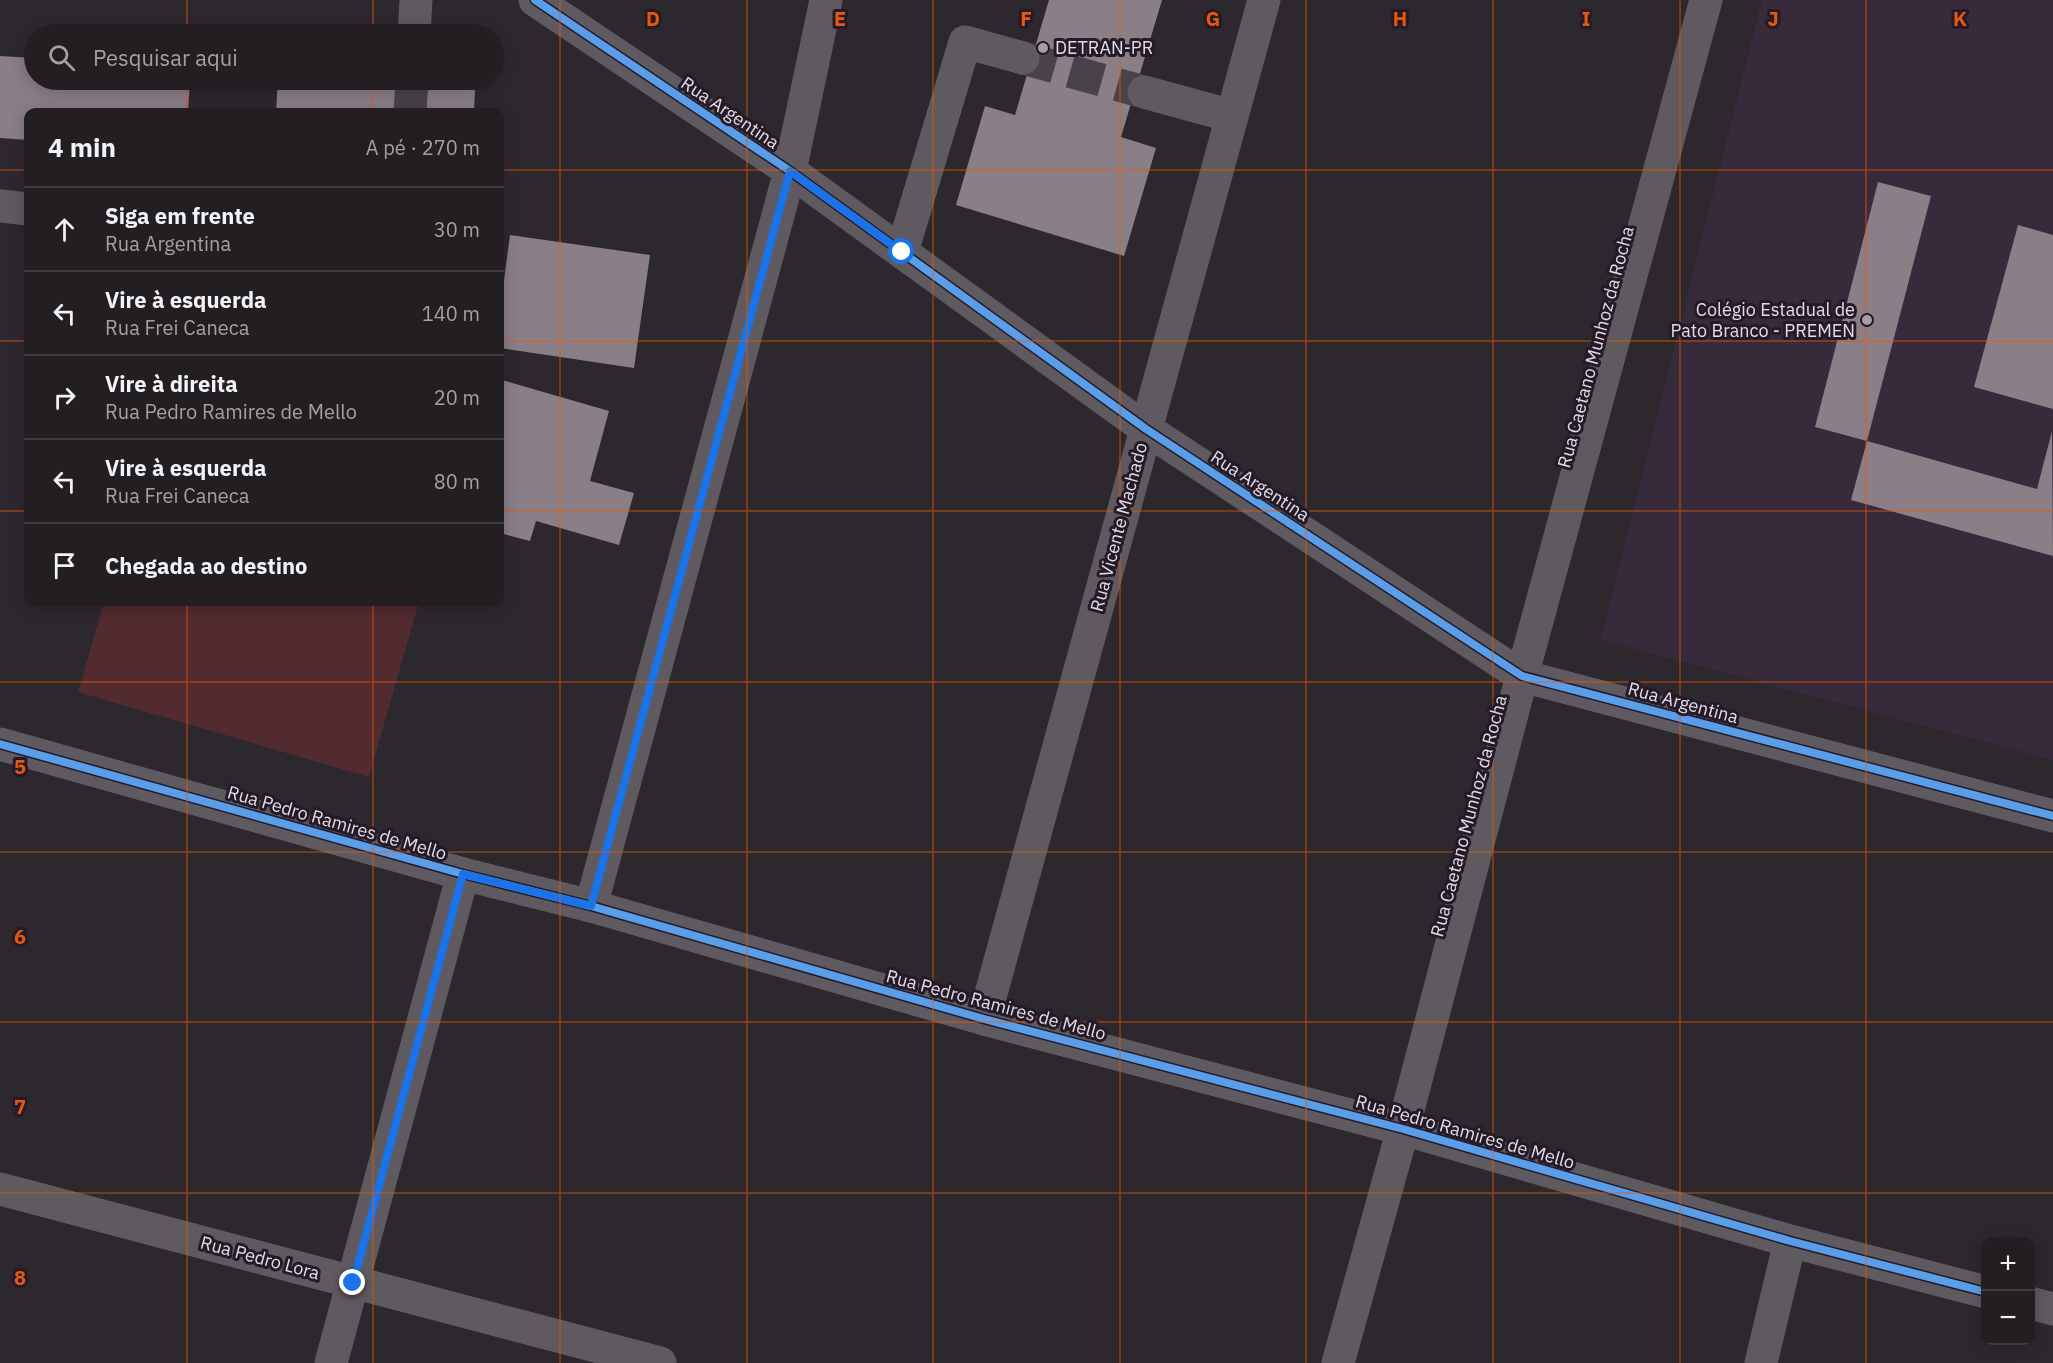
<!DOCTYPE html>
<html lang="pt">
<head>
<meta charset="utf-8">
<style>
  body { margin:0; font-family:"IBM Plex Sans",sans-serif; background:#2a272a; color:#f1f3f6 }
  .controls { position:absolute; right:18px; bottom:18px; display:grid; overflow:hidden; border-radius:12px; box-shadow:0 3px 15px #0003 }
  .controls button { width:54px; height:54px; display:grid; place-items:center; padding:0; border:0; border-bottom:2px solid #3f3c40; background:#221e22; color:#f1f3f6; font:30px sans-serif }
  .stop { position:absolute; width:18px; height:18px; margin:-14px; border:4px solid #1a73e8; border-radius:50%; background:#fff }
  .stop.end { background:#1a73e8; border-color:#fff; box-shadow:0 2px 6px #0008 }
  .list { margin:0; padding:0; list-style:none }
  h2 { display:flex; justify-content:space-between; align-items:center; height:78px; margin:0; padding:0 24px; font-size:26px }
  h2 small { font-size:20px; font-weight:400; color:#a2a2a5 }
  .list li { display:grid; grid-template-columns:39px 1fr auto; gap:18px; align-items:center; box-sizing:border-box; height:84px; padding:0 24px; border-top:2px solid #3f3c40 }
  .list b { display:block; font-size:22px; white-space:nowrap }
  .list p { margin:0; font-size:20px; white-space:nowrap; color:#a2a2a5 }
  .list em { font-size:20px; font-style:normal; color:#a2a2a5 }
  .icon { flex:none; width:33px; height:33px; fill:none; stroke:currentColor; stroke-width:2; stroke-linecap:round; stroke-linejoin:round }
  .map { position:relative; flex:none; width:2053px; height:1363px; overflow:hidden }
  .search { position:absolute; background:#221e22; box-shadow:0 3px 15px #0003; left:24px; top:24px; width:480px; height:66px; display:flex; align-items:center; gap:15px; box-sizing:border-box; padding:0 21px; border-radius:33px; color:#a2a2a5; font-size:22px }
  .panel { position:absolute; background:#221e22; box-shadow:0 3px 15px #0003; left:24px; top:108px; width:480px; height:498px; border-radius:12px }
  .map>svg:first-child { display:block }
</style>
</head>
<body>
<div class="map">
<svg width="2053" height="1363" viewBox="0 0 2053 1363">
  <rect width="100%" height="100%" fill="#2d282e"/>
  <path fill="#362a3b" d="M1762 0H2053V760L1601 640Z"/>
  <path fill="#522b30" d="M104 602H419L369 777 78 692Z"/>
  <g fill="#8a7e87">
    <path d="M1049 0H1162L1121 137 1156 148 1124 256 956 205 985 106 1015 115Z"/>
    <path d="M0 56 34 58V80H190L188 112H28V140L0 138Z"/>
    <path d="M278 80H331L475 90 474 112H276Z"/>
    <path d="M1878 182 1931 196 1867 441 1815 427Z"/>
    <path d="M2018 225 2053 235V409L1974 387Z"/>
    <path d="M510 235 650 255 634 368 500 348V311Z"/>
    <path d="M502 380 609 411 590 481 634 493 619 545 536 521 530 541 500 533V391Z"/>
    <path d="M2052 431 2053 556 1851 500 1867 441 2037 489Z"/>
  </g>
  <g fill="none" stroke-linecap="round" stroke-linejoin="round">
    <g stroke="#48434a" stroke-width="33" stroke-dasharray="33 16" stroke-linecap="butt">
      <path d="M1023 58 1144 92"/>
      <path d="M410 112 412 80"/>
    </g>
    <g stroke="#5e5a60" stroke-width="33">
      <path d="M535 0 790 171 1146 429 1522 676 2053 816"/>
      <path d="M414 34 416 0"/>
      <path d="M1144 92 1232 116"/>
      <path d="M0 206 28 209"/>
      <path d="M902 252 965 42 1023 58"/>
      <path d="M0 744 463 874 591 906 984 1019 1403 1129 1790 1241 1986 1292"/>
      <path d="M591 906 790 171 826 0"/>
      <path d="M984 1019 1264 0"/>
      <path d="M0 1189 660 1363"/>
      <path d="M2030 1303 2053 1309"/>
      <path d="M331 1363 463 874"/>
      <path d="M1338 1363 1403 1129 1522 676 1706 0"/>
      <path d="M1761 1363 1790 1241"/>
    </g>
    <g stroke="#241a28" stroke-width="11">
      <g id="cycleway">
        <path d="M535 0 790 171 1146 429 1522 676 2053 816"/>
        <path d="M0 744 463 874 591 906 984 1019 1403 1129 1790 1241 1986 1292"/>
      </g>
    </g>
    <use href="#cycleway" stroke="#5a9eea" stroke-width="8"/>
  </g>
  <g fill="none" stroke-linecap="round" stroke-linejoin="round">
    <path stroke="#1a73e8" stroke-width="8" d="M353 1283 463 874 591 906 790 171 902 252"/>
  </g>
  <path fill="none" stroke="#e8590c" stroke-width="1.5" stroke-opacity="0.55" d="M187 0V34M373 0V34M560 0V1363M747 0V1363M933 0V1363M1120 0V1363M1306 0V1363M1493 0V1363M1680 0V1363M1866 0V1363M187 80V112M373 80V112M0 170H28M500 170H2053M0 341H28M500 341H2053M0 511H28M500 511H2053M187 602V1363M373 602V1363M0 682H2053M0 852H2053M0 1022H2053M0 1193H2053"/>
  <g fill="#a39da6" stroke="#241a28" stroke-width="2">
    <circle cx="1043" cy="48" r="6"/>
    <circle cx="1867" cy="320" r="6"/>
  </g>
  <g text-anchor="middle" stroke-width="6" stroke-linejoin="round" paint-order="stroke">
    <g font-size="18" fill="#e3dce6" stroke="#241a28" text-anchor="start">
      <text x="1055" y="54">DETRAN-PR</text>
      <text x="1855" y="316" text-anchor="end">Colégio Estadual de<tspan x="1855" dy="21">Pato Branco - PREMEN</tspan></text>
    </g>
    <g font-size="18" fill="#e3dce6" stroke="#241a28">
      <text transform="translate(730 113) rotate(34)" y="6">Rua Argentina</text>
      <text transform="translate(1596 347) rotate(-75)" y="6">Rua Caetano Munhoz da Rocha</text>
      <text transform="translate(1260 486) rotate(33)" y="6">Rua Argentina</text>
      <text transform="translate(1119 527) rotate(-75)" y="6">Rua Vicente Machado</text>
      <text transform="translate(1683 703) rotate(15)" y="6">Rua Argentina</text>
      <text transform="translate(1469 816) rotate(-75)" y="6">Rua Caetano Munhoz da Rocha</text>
      <text transform="translate(337 823) rotate(16)" y="6">Rua Pedro Ramires de Mello</text>
      <text transform="translate(996 1005) rotate(15)" y="6">Rua Pedro Ramires de Mello</text>
      <text transform="translate(1465 1132) rotate(16)" y="6">Rua Pedro Ramires de Mello</text>
      <text transform="translate(260 1258) rotate(15)" y="6">Rua Pedro Lora</text>
    </g>
  </g>
  <g font-size="20" text-anchor="middle" font-weight="bold" fill="#e8590c" stroke="#241a28" stroke-width="6" stroke-linejoin="round" paint-order="stroke">
    <text x="653" y="26">D</text>
    <text x="840" y="26">E</text>
    <text x="1026" y="26">F</text>
    <text x="1213" y="26">G</text>
    <text x="1400" y="26">H</text>
    <text x="1586" y="26">I</text>
    <text x="1773" y="26">J</text>
    <text x="1960" y="26">K</text>
    <text x="20" y="774">5</text>
    <text x="20" y="944">6</text>
    <text x="20" y="1114">7</text>
    <text x="20" y="1285">8</text>
  </g>
</svg>
<div class="controls">
<button>+</button>
<button>−</button>
</div>
<div class="stop" style="left:902px;top:252px"></div>
<div class="stop end" style="left:353px;top:1283px"></div>
<div class="search"><svg class="icon" aria-label="search" viewBox="0 0 24 24"><circle cx="10" cy="10" r="6"/><path d="M15 15l6 6"/></svg>Pesquisar aqui</div>
<section class="panel">
<h2>4 min<small>A pé · 270 m</small></h2>
<ul class="list">
<li><svg class="icon" aria-label="ahead" viewBox="0 0 24 24"><path d="M12 20V5M6 11l6-6 6 6"/></svg><div><b>Siga em frente</b><p>Rua Argentina</p></div><em>30 m</em></li>
<li><svg class="icon" aria-label="left" viewBox="0 0 24 24"><path d="M17 20v-9H6M10 6l-5 5 5 5"/></svg><div><b>Vire à esquerda</b><p>Rua Frei Caneca</p></div><em>140 m</em></li>
<li><svg class="icon" aria-label="right" viewBox="0 0 24 24"><path d="M7 20v-9h11M14 6l5 5-5 5"/></svg><div><b>Vire à direita</b><p>Rua Pedro Ramires de Mello</p></div><em>20 m</em></li>
<li><svg class="icon" aria-label="left" viewBox="0 0 24 24"><path d="M17 20v-9H6M10 6l-5 5 5 5"/></svg><div><b>Vire à esquerda</b><p>Rua Frei Caneca</p></div><em>80 m</em></li>
<li><svg class="icon" aria-label="arrive" viewBox="0 0 24 24"><path d="M6 21V4h12l-3 4 3 4H6"/></svg><div><b>Chegada ao destino</b></div></li>
</ul>
</section>
</div>
</body>
</html>
